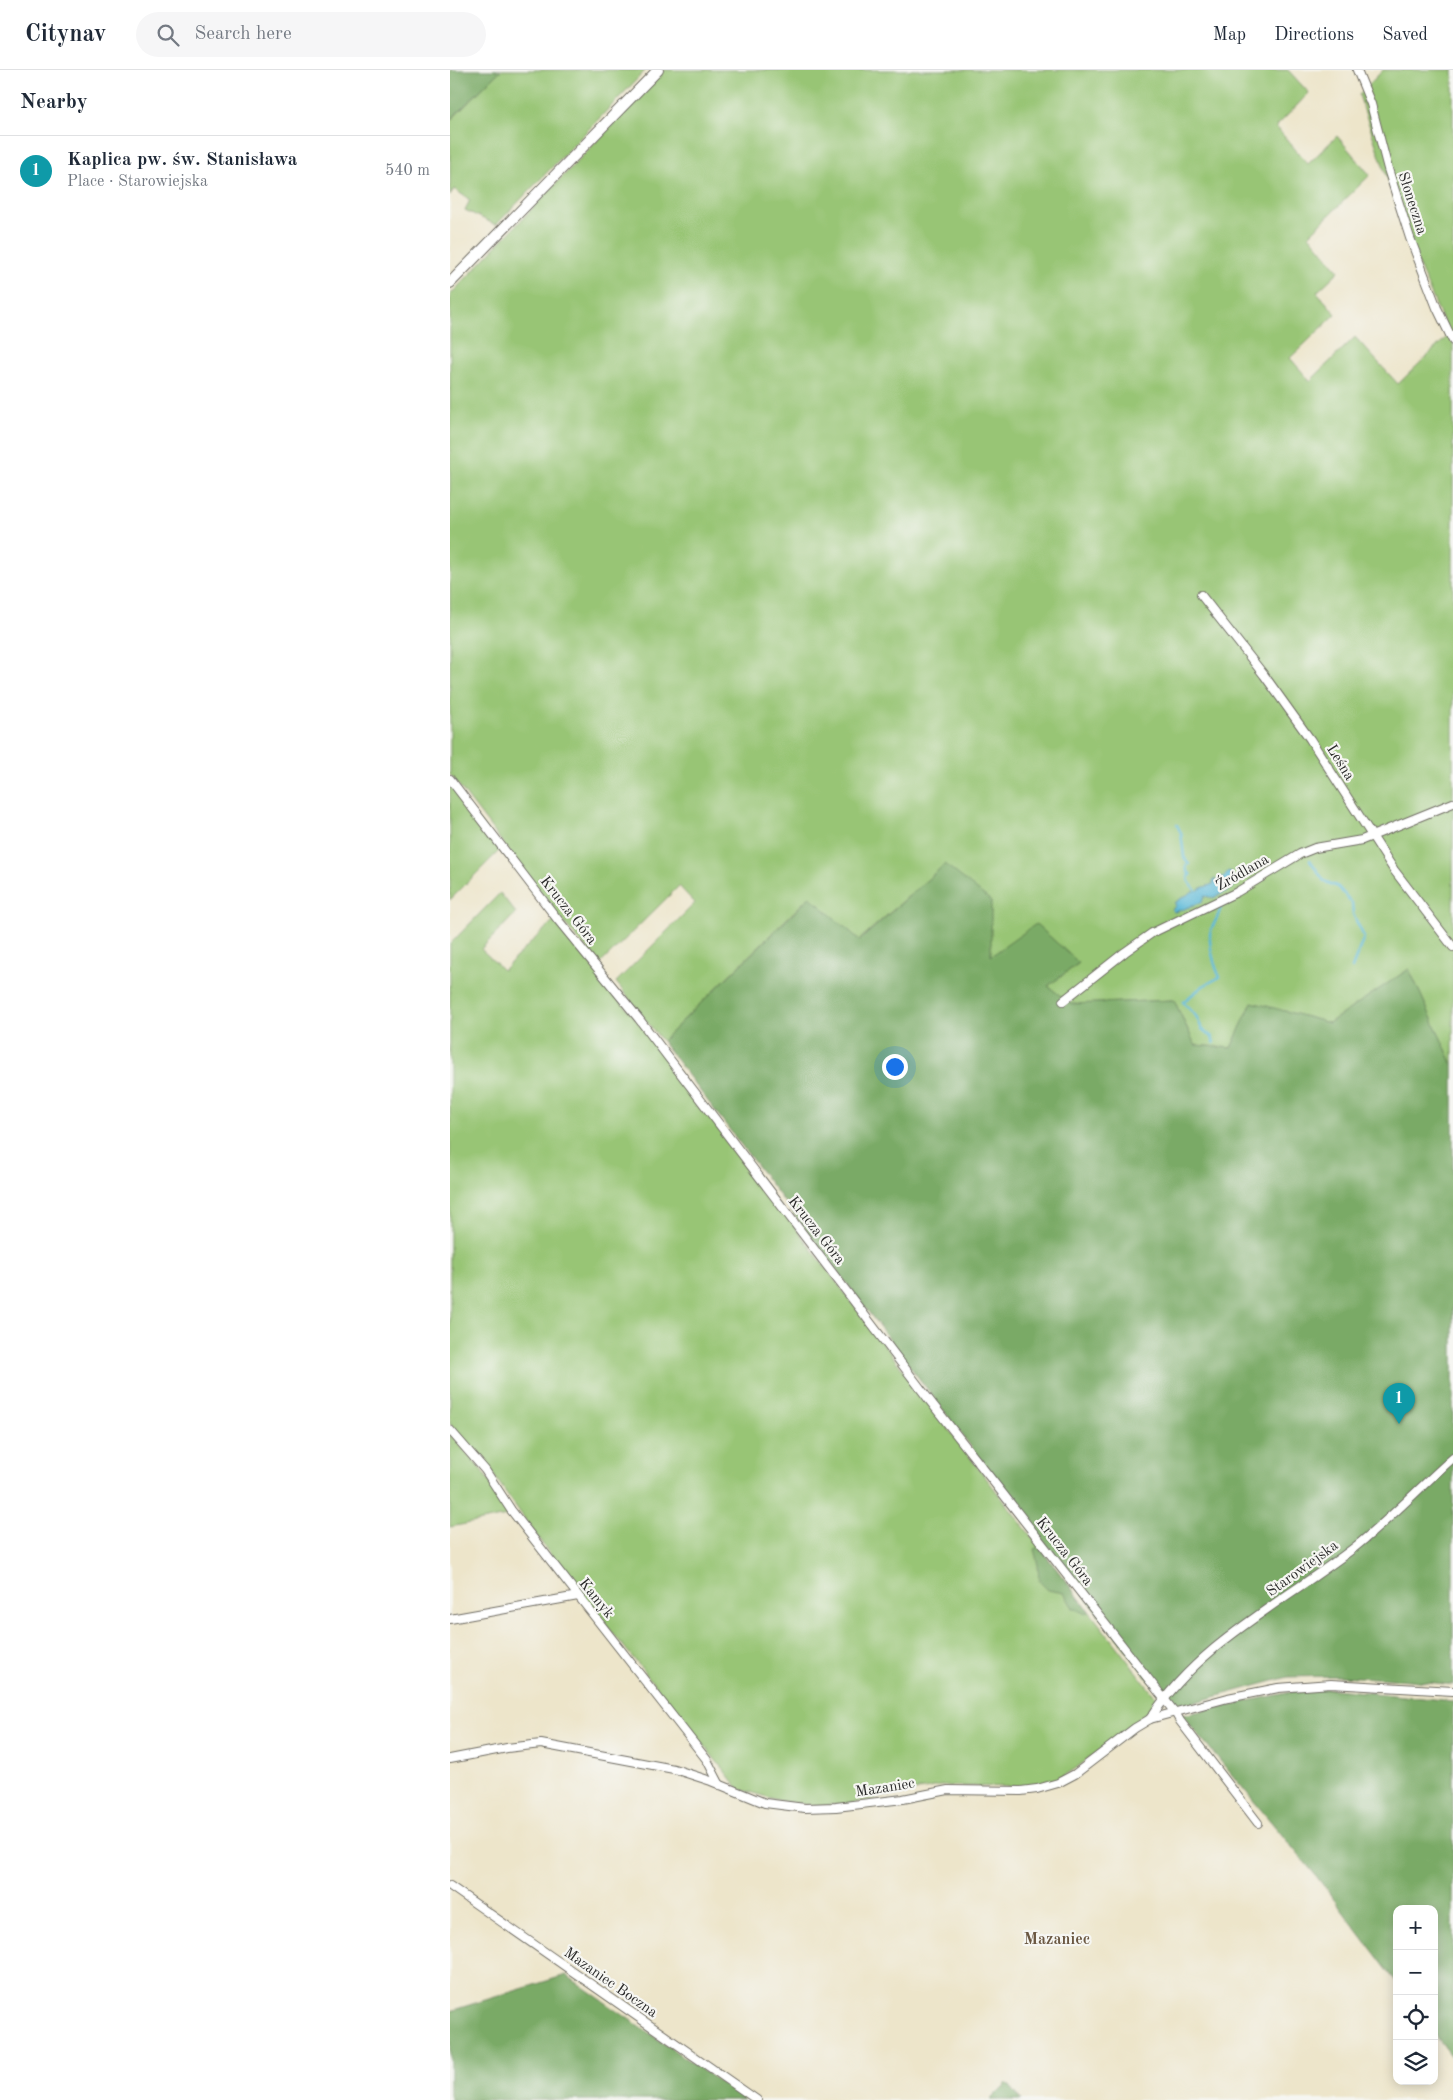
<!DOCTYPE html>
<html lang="en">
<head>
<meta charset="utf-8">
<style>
  body { margin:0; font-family:"Old Standard TT",serif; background:#f6f6f7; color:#1f2937 }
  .controls { position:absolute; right:15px; bottom:15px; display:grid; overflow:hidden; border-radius:10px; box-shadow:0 2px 12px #0003 }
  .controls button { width:45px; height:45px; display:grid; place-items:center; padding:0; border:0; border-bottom:1px solid #e0e1e3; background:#fff; color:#1f2937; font:25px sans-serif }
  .you { position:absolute; left:444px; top:996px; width:18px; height:18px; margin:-12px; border:4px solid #fff; border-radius:50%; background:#1a73e8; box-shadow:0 0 0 8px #1a73e833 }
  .badge { display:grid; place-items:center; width:32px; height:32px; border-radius:50%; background:#0b8043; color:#fff; font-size:16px; font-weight:700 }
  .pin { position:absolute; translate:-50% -41px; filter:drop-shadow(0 1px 2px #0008) }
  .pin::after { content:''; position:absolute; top:26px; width:18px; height:15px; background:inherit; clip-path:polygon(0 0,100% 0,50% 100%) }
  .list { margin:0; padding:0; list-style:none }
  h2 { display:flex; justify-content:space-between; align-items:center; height:65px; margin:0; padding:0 20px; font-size:21px }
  h2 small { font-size:16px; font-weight:400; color:#747a83 }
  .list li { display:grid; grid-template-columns:32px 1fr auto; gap:15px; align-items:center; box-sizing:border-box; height:70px; padding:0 20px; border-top:1px solid #e0e1e3 }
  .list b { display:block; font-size:19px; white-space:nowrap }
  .list p { margin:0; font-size:16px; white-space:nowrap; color:#747a83 }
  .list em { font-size:16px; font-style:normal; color:#747a83 }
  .icon { flex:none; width:28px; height:28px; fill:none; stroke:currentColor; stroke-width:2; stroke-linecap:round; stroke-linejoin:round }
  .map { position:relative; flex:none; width:1003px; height:2030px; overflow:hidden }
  header { display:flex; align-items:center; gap:30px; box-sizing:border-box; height:70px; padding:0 25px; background:#fff; border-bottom:1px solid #e0e1e3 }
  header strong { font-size:24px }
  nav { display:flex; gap:28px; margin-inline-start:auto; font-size:18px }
  .search { width:350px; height:45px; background:#f6f6f7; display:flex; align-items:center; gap:12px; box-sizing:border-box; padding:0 18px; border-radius:28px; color:#747a83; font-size:19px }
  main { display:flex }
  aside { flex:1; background:#fff }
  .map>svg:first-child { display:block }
</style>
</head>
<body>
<header>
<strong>Citynav</strong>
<div class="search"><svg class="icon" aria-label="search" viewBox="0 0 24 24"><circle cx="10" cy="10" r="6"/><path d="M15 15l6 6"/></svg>Search here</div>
<nav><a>Map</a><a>Directions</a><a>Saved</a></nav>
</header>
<main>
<aside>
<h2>Nearby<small></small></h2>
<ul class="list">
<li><span class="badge" style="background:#0f9aa8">1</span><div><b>Kaplica pw. św. Stanisława</b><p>Place · Starowiejska</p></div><em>540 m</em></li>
</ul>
</aside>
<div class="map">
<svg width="1003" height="2030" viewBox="0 0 1003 2030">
  <rect width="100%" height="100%" fill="#f6f6f2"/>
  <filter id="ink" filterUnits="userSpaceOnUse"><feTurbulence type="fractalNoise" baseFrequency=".02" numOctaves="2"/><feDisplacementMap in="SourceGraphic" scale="10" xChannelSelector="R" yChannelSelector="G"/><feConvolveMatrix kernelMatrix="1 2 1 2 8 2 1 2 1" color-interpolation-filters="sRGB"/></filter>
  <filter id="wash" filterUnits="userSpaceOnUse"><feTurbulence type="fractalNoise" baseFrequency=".0096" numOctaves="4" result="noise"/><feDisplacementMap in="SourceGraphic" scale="20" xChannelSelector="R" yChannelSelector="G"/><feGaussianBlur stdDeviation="1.12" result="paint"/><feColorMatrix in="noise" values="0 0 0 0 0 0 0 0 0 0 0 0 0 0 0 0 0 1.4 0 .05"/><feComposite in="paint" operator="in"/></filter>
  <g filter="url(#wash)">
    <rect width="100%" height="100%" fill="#ede5ca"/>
    <g fill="#98c574" stroke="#627850">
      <path d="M51 0H196L46 155 15 140 20 130 4 119 0 125V51Z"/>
      <path d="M214 0H838L859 23 826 57 858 94 887 66 920 105 859 165 889 201 867 222 886 244 840 288 860 311 905 267 948 314 999 265 960 175 909 25 933 0H1003V995L959 899 879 953 807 934 800 938 781 978 745 975 724 930 627 934 622 937 598 916 629 893 541 886 495 794 409 870 359 827 212 971 166 912 245 833 229 816 150 894 110 848 0 704V225Z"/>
      <path d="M0 714 51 779 0 830Z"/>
      <path d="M50 823 66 843 31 879 53 900 105 849 213 983 478 1333 708 1630 688 1651 625 1699 607 1710 585 1717 490 1716 402 1733 367 1736 331 1731 289 1719 104 1490 40 1400 0 1354V874Z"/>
      <path d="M0 1364 32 1401 61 1443 57 1446 0 1457Z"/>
    </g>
    <g fill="#7aaa66" stroke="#526a48">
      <path d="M0 0H51L0 50Z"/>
      <path d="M495 794 541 831V886L586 854 629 893 598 916 621 934 724 930 745 975 781 978 802 932 879 953 959 899 1003 995V1615L959 1610 890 1606 838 1607 727 1637 713 1620 701 1613 212 971 360 827 410 870Z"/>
      <path d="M589 1477 639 1541 636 1544 623 1538 614 1523 598 1520 589 1511 588 1495 584 1479Z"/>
      <path d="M865 1617 1003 1631V1988L984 1963V1839H947V1913L867 1807 732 1645Z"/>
      <path d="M116 1905 295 2030H0V1941Z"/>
      <path d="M557 2013 572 2030H540Z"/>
    </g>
    <path fill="#58b8d7" stroke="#427281" d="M778 801 783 802 780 806 783 807 781 811 785 813 783 818 763 828 755 826 752 832C745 834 731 841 724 842L722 840 726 835 724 833 743 821H747L751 818 763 814V809H766V812L770 811 769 807 773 808Z"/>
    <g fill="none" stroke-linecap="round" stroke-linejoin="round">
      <g stroke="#58b8d7" stroke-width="2.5">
        <path d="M727 755 731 763 734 787 739 794 736 796 737 801 741 805 738 806 739 812 747 822"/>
        <path d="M860 790 874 811 888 817 902 833 903 844 914 867 902 898"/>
        <path d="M764 973 762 967 752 959 746 946 733 932 753 916 770 907C765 898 757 870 761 860 765 851 770 845 771 835"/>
      </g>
    </g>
  </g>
  <g filter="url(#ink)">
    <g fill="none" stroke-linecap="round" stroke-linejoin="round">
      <g stroke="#6f6c63" stroke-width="10">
        <g id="minor">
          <path d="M907 0 921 34 938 99 960 168 987 238 1003 271"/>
          <path d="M751 525 814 605 860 669 944 800 1003 877"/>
          <path d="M0 709 108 850 189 949 480 1331 726 1644 730 1651 808 1753"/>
          <path d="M613 931 675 882 702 863 787 822 850 784 865 778 912 770 1003 733"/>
          <path d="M0 1360 35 1400 61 1440 257 1690 270 1715"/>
          <path d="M0 1549 128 1526"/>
          <path d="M700 1649C750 1572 834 1532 905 1477 939 1450 970 1417 1003 1388"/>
          <path d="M0 1689 57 1678 91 1674 224 1699 261 1711 315 1733 355 1738 386 1737 453 1729 498 1720 571 1721 587 1719 608 1713 625 1704 685 1658 700 1649 778 1628 828 1618 881 1614 1003 1621"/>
          <path d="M0 1816 307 2030"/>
        </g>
      </g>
      <g stroke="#6f6c63" stroke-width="12">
        <path id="major" d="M0 213 208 0"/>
      </g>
      <use href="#minor" stroke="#fff" stroke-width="8"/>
      <use href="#major" stroke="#fff" stroke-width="10"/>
    </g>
  </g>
  <g text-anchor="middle" stroke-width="4.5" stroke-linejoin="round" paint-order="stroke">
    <g font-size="15" fill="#2b2b2b" stroke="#f6f6f2">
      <text transform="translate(963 133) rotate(72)" y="5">Słoneczna</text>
      <text transform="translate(891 692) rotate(58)" y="5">Leśna</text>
      <text transform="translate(792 802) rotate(-30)" y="5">Źródlana</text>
      <text transform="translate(119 840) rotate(52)" y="5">Krucza Góra</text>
      <text transform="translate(367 1160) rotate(52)" y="5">Krucza Góra</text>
      <text transform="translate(615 1481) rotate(52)" y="5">Krucza Góra</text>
      <text transform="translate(852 1498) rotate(-36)" y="5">Starowiejska</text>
      <text transform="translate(147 1528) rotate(51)" y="5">Kamyk</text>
      <text transform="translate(435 1717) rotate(-9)" y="5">Mazaniec</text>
      <text transform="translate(161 1912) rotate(35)" y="5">Mazaniec Boczna</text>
    </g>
    <g font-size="16" font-weight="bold" fill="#6a5742" stroke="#f6f6f2">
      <text x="607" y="1874">Mazaniec</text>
    </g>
  </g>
</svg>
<div class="controls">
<button>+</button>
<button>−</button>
<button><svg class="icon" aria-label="locate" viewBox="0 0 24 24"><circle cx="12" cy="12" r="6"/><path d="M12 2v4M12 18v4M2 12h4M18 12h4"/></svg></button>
<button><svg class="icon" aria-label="layers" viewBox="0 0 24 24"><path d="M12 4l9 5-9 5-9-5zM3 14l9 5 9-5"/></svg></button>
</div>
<div class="you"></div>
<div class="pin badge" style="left:949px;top:1354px;background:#0f9aa8">1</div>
</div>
</main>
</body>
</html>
